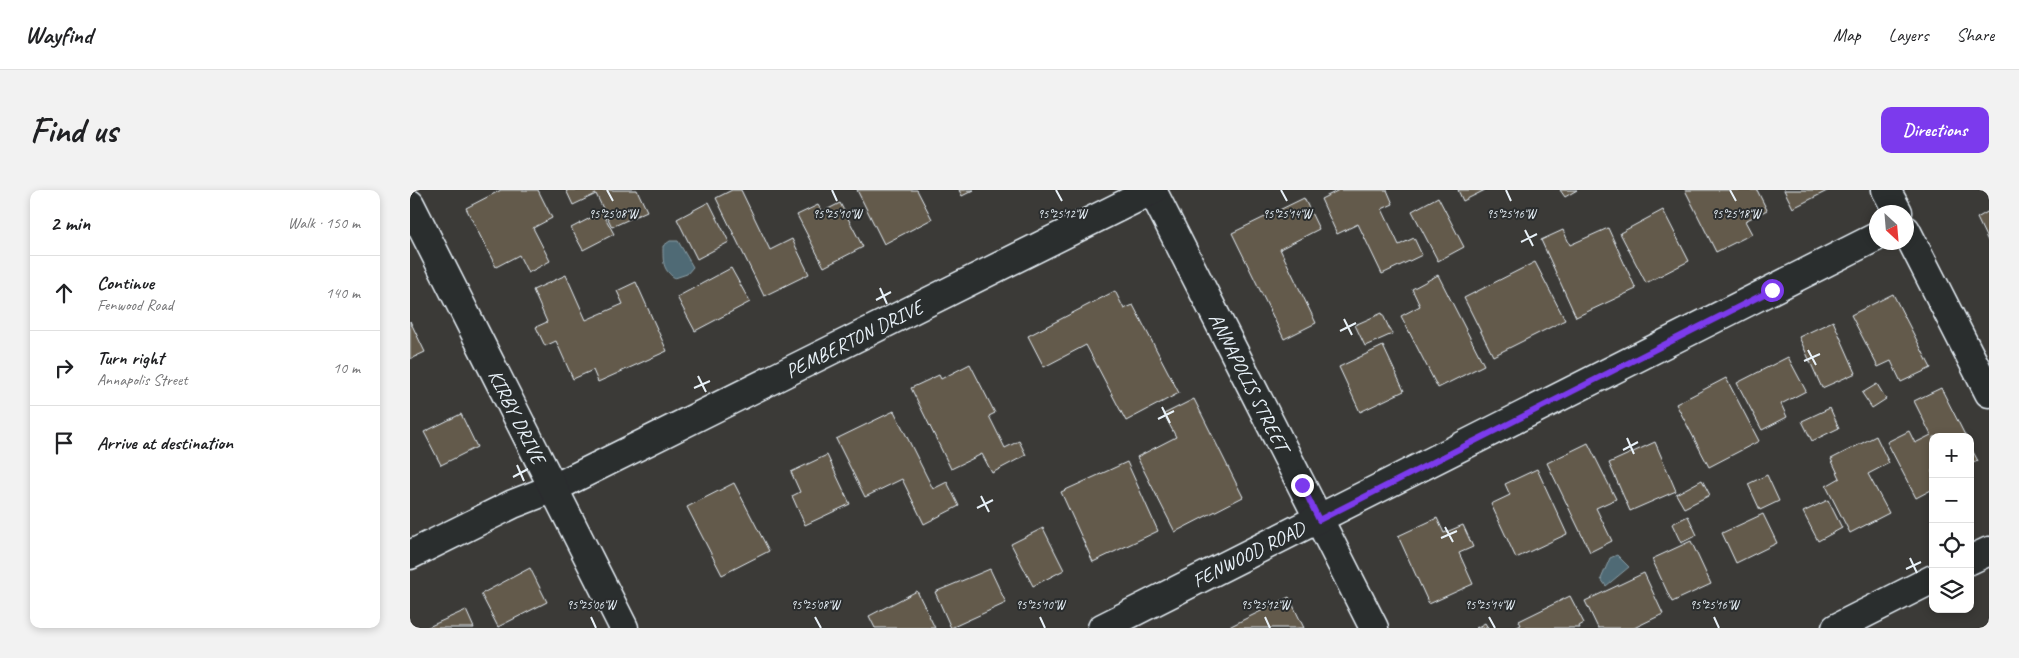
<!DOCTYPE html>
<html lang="en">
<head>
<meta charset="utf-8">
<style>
  body { margin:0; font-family:Caveat,sans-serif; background:#f2f2f2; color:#202124 }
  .controls { position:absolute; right:15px; bottom:15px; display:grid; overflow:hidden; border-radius:10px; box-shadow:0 2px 8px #0003 }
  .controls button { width:45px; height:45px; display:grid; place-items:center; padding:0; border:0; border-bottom:1px solid #e0e0e0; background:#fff; color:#202124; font:25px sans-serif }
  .compass { position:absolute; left:1459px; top:15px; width:45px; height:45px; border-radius:50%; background:#fff; box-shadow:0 2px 8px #0003; rotate:154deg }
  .stop { position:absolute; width:15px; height:15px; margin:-11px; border:4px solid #7c3aed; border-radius:50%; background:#fff }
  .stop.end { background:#7c3aed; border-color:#fff; box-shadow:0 1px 5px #0008 }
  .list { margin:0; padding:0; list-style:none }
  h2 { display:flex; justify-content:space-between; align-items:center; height:65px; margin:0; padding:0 20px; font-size:21px }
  h2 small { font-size:16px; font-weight:400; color:#757577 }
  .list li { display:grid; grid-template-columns:32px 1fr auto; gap:15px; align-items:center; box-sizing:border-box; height:75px; padding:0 20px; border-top:1px solid #e0e0e0 }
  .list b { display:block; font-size:19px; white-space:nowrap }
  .list p { margin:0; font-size:16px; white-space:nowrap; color:#757577 }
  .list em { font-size:16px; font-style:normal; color:#757577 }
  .icon { flex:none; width:28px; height:28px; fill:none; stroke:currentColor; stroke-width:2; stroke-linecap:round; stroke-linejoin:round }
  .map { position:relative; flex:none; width:1579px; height:438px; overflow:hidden; border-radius:10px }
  header { display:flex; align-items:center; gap:30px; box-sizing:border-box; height:70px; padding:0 25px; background:#fff; border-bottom:1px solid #e0e0e0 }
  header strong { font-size:24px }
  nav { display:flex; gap:28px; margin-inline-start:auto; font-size:18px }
  .intro { display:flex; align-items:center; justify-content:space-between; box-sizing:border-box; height:120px; padding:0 30px }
  h1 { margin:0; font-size:35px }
  .button { padding:12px 22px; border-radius:10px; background:#7c3aed; color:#fff; font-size:18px; font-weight:700 }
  main { display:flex; gap:30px; padding:0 30px }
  aside { flex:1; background:#fff; border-radius:10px; box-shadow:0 2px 8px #0003 }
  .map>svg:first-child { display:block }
</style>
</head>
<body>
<header>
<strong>Wayfind</strong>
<nav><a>Map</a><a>Layers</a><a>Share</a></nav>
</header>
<div class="intro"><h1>Find us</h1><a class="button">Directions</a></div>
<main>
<aside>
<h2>2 min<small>Walk · 150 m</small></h2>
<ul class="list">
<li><svg class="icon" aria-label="ahead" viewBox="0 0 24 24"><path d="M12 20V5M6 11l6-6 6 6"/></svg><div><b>Continue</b><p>Fenwood Road</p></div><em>140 m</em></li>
<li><svg class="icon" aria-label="right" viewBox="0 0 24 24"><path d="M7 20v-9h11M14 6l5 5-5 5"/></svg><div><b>Turn right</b><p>Annapolis Street</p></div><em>10 m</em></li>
<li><svg class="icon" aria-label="arrive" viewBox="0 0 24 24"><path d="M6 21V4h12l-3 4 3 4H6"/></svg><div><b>Arrive at destination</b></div></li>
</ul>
</aside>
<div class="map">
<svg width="1579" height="438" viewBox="0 0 1579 438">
  <rect width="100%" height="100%" fill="#3b3a37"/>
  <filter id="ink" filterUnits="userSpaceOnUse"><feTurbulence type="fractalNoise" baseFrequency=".02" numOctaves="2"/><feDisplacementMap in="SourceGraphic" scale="10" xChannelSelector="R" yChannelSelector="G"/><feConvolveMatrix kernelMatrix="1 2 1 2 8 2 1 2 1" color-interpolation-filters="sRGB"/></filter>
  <g filter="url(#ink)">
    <g fill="#4f6a74" stroke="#8ca0a9">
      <path d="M260 51H268L283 77 277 84 265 88C252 80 253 70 253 56Z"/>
      <path d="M1207 365 1219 377 1196 396 1191 389 1200 368Z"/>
    </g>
    <g fill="#645a4c" stroke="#e8f1f8">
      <path d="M91 0H128L142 28 123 38 140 71 118 83 109 65 86 77 56 18Z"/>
      <path d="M156 0H227L237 21 202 37 186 4 163 15Z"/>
      <path d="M322 0H331L360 60 382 49 399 84 354 106 306 8Z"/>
      <path d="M447 0H507L522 29 474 54Z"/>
      <path d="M549 0H564L552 6Z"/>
      <path d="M929 0H977L983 14 972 19 989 55 1004 48 1012 65 972 84 948 34 927 44 911 9Z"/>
      <path d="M1048 0H1075L1053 11Z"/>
      <path d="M1150 0H1167L1155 7Z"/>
      <path d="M1275 0H1347L1357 20 1335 31 1342 44 1306 62Z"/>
      <path d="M1374 0H1419L1383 18Z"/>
      <path d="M1028 7 1054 57 1028 71 1002 21Z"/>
      <path d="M894 8 909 39 870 59 906 133 874 149 822 43Z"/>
      <path d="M299 12 319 52 287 69 267 29Z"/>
      <path d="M430 13 453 57 414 77 387 25 408 15 412 22Z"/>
      <path d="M1253 20 1279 71 1236 93 1210 43Z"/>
      <path d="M1579 21V53L1567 28Z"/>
      <path d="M192 22 204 44 173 60 161 38Z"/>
      <path d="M1198 38 1226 99 1166 127 1131 50 1153 40 1160 55Z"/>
      <path d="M1125 72 1155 130 1083 166 1054 108Z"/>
      <path d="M321 78 340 112 285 141 267 107Z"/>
      <path d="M156 85 176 130 213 114 207 101 226 92 257 161 188 192 183 180 163 189 146 151 135 156 126 137 137 132 123 100Z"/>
      <path d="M1028 85 1074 175 1028 198 991 126 1010 116 1002 99Z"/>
      <path d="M705 101 714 119 723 115 769 203 716 231 676 155 634 177 618 146Z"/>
      <path d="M1483 104 1521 178 1491 192 1481 171 1468 177 1441 125Z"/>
      <path d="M972 123 982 144 955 156 945 135Z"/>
      <path d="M0 131 15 162 0 169Z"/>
      <path d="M1423 131 1446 183 1412 198 1389 147Z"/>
      <path d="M973 156 994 201 950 222 929 177Z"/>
      <path d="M1378 167 1396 201 1371 214 1377 227 1352 240 1327 193Z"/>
      <path d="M560 174 585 223 579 226 595 258 609 251 616 265 582 283 572 264 541 279 501 198 529 185 531 189Z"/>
      <path d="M1316 188 1349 251 1299 277 1266 214Z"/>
      <path d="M1467 194 1476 209 1462 218 1452 203Z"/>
      <path d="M1531 198 1556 247H1523V299L1506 308 1477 252 1499 241 1505 253 1521 245 1504 211Z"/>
      <path d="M784 209 833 307 765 342 727 267 766 247 754 224Z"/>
      <path d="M1420 218 1429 238 1402 251 1392 231Z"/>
      <path d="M484 221 523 299 537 292 549 316 514 334 492 289 455 307 426 249Z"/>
      <path d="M51 224 67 257 31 275 14 242Z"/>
      <path d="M1466 246 1479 273 1458 284 1479 323 1440 343 1416 296 1430 288 1421 269Z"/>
      <path d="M1245 252 1266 301 1220 321 1199 273Z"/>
      <path d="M1178 253 1206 309 1186 318 1202 351 1180 362 1137 273Z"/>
      <path d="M1560 256 1568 271 1560 274Z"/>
      <path d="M417 265 440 314 395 335 382 306 390 302 381 282Z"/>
      <path d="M717 272 748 341 683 372 651 302Z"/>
      <path d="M1127 279 1157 344 1106 368 1081 314 1100 305 1095 294Z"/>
      <path d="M1357 285 1369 311 1350 320 1338 294Z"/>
      <path d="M1292 290 1300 305 1274 318 1266 304Z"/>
      <path d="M324 293 359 361 312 385 277 317Z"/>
      <path d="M1418 310 1432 338 1408 351 1393 322Z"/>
      <path d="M1353 324 1367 353 1326 373 1312 343Z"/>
      <path d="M1278 326 1287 345 1271 353 1262 334Z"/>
      <path d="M1027 328 1034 343 1053 335 1063 357 1049 363 1063 394 1019 414 988 346Z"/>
      <path d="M633 338 654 380 623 396 601 354Z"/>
      <path d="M1281 351 1301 394 1262 412 1242 369Z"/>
      <path d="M120 378 137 412 88 437 71 404Z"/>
      <path d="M580 379 596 413 541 438 525 402Z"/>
      <path d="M1234 383 1253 424 1224 438H1188L1175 411Z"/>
      <path d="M507 401 525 438H465L459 426Z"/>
      <path d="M1160 406 1174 433 1169 436 1170 438H1105L1111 435 1109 431Z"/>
      <path d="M879 407 894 438H817Z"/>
      <path d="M56 420 64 438H16Z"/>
      <path d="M1075 433 1078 438H1066Z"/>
    </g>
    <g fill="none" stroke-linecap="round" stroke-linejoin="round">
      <g stroke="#e8f1f8" stroke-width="31">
        <g id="minor">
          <path id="s1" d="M742 0 964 438"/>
          <path d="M1476 0 1488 22"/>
          <path d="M1496 40 1579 203"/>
          <path id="s2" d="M0 365 103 314 144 298 743 0"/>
          <path id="s3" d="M692 438 1466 47"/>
        </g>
      </g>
      <g stroke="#e8f1f8" stroke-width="31">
        <g id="major">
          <path id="s4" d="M0 14 214 438"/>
          <path d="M1560 370 1579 361"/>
          <path d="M1426 438 1523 389"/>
        </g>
      </g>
      <use href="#minor" stroke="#2a2d2e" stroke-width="28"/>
      <use href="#major" stroke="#2a2d2e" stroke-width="28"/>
    </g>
  </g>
  <g fill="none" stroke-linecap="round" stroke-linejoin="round" filter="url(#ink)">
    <path stroke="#7c3aed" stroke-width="6" d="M892 295 909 330 1362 100"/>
  </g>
  <path fill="none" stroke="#e8f1f8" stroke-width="2" d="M197 0 203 11M422 0 427 11M646 0 652 11M871 0 877 11M1096 0 1101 11M1320 0 1326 11M1115 40 1123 56M1111 52 1127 44M470 98 477 114M466 110 481 102M934 129 942 145M930 141 946 133M1398 160 1406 175M1394 171 1410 164M288 186 296 202M284 198 300 191M752 217 760 233M748 229 764 221M1217 248 1224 264M1213 260 1228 252M107 275 114 291M103 287 118 279M571 306 579 322M567 318 583 310M1035 337 1043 352M1031 348 1047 341M1500 368 1507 383M1496 379 1511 372M181 427 186 438M405 427 411 438M630 427 635 438M855 427 860 438M1079 427 1085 438M1304 427 1309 438"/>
  <g text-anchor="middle" stroke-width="4" stroke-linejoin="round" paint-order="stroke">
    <g font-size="20" fill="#e8f1f8" stroke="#2a2d2e">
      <text dy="7" stroke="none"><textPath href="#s2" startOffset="494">PEMBERTON DRIVE</textPath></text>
      <text dy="7" stroke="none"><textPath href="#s1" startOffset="215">ANNAPOLIS STREET</textPath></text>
      <text dy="7" stroke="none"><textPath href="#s4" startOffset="238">KIRBY DRIVE</textPath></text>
      <text dy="7" stroke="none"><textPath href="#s3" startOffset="164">FENWOOD ROAD</textPath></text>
    </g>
  </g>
  <g font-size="12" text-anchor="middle" fill="#e8f1f8" stroke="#2a2d2e" stroke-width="4" stroke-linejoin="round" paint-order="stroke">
    <text x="203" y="28">95°25'08"W</text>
    <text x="427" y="28">95°25'10"W</text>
    <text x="652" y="28">95°25'12"W</text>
    <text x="877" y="28">95°25'14"W</text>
    <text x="1101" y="28">95°25'16"W</text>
    <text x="1326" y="28">95°25'18"W</text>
    <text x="181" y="419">95°25'06"W</text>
    <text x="405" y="419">95°25'08"W</text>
    <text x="630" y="419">95°25'10"W</text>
    <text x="855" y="419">95°25'12"W</text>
    <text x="1079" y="419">95°25'14"W</text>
    <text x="1304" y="419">95°25'16"W</text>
  </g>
</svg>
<div class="controls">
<button>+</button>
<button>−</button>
<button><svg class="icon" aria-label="locate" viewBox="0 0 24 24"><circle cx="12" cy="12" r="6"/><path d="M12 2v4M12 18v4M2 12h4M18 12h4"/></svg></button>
<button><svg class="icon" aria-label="layers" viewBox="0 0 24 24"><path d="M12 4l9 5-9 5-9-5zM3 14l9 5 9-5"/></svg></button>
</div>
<svg class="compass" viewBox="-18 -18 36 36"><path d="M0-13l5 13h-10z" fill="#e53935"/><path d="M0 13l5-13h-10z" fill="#757577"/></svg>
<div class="stop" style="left:1362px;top:100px"></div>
<div class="stop end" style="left:892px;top:295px"></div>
</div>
</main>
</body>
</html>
